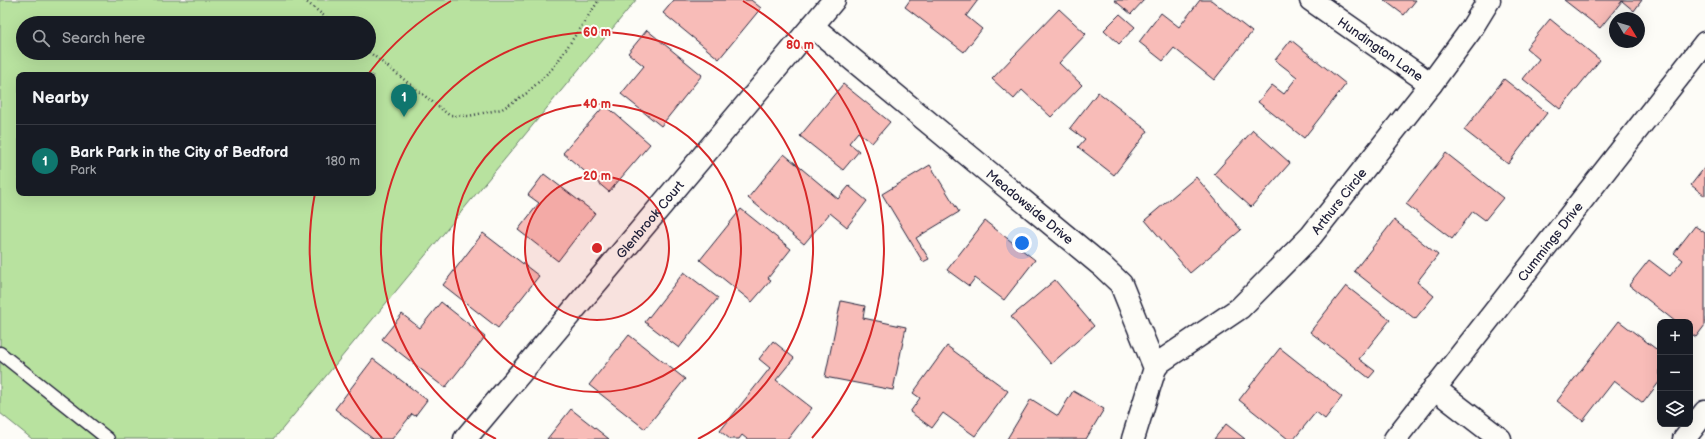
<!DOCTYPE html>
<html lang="en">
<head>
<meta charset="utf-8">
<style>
  body { margin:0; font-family:"Balsamiq Sans",sans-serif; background:#242831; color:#f1f3f6 }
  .controls { position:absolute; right:12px; bottom:12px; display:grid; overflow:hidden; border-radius:8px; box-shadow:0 4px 16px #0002 }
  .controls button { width:36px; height:36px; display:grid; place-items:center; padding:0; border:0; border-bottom:1px solid #363941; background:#171b24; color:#f1f3f6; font:20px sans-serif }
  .compass { position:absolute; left:1609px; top:12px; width:36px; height:36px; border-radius:50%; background:#171b24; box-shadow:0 4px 16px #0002; rotate:128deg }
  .you { position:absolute; left:1022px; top:243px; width:14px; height:14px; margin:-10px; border:3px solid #fff; border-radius:50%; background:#1a73e8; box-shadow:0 0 0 6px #1a73e833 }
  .badge { display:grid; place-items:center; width:26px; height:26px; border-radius:50%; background:#0f766e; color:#fff; font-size:13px; font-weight:700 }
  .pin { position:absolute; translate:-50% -33px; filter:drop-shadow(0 1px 2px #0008) }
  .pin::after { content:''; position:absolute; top:21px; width:14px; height:12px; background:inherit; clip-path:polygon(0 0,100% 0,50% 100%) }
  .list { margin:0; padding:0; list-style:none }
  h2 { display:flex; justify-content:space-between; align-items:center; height:52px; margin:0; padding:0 16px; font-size:17px }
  h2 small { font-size:13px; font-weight:400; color:#9ea1a6 }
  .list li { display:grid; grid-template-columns:26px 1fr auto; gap:12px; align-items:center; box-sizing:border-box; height:72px; padding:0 16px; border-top:1px solid #363941 }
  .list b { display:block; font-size:15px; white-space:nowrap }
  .list p { margin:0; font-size:13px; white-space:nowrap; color:#9ea1a6 }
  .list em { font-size:13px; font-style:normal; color:#9ea1a6 }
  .icon { flex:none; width:22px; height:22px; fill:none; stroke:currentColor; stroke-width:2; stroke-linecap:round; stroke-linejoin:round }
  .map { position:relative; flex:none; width:1705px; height:439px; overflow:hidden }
  .search { position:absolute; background:#171b24; box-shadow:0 4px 16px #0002; left:16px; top:16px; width:360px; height:44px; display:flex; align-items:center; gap:10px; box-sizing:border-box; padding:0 14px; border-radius:22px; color:#9ea1a6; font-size:15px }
  .panel { position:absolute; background:#171b24; box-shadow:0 4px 16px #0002; left:16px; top:72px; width:360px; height:124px; border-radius:8px }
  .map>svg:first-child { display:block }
</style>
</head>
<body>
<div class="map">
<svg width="1705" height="439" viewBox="0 0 1705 439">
  <rect width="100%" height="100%" fill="#fdfcf7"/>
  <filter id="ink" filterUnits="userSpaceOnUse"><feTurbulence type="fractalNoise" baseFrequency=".025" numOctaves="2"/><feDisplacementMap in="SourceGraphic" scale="8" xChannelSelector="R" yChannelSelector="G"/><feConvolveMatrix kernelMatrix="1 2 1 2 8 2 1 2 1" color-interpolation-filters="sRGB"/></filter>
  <g filter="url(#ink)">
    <path fill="#b8e29f" stroke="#6d826d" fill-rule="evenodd" d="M0 0H636L274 439H32L0 413ZM23 23H369V53H23ZM19 75H373V193H19Z"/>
    <g fill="#f8bcb8" stroke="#22223b">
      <path d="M674 0H751L761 8 719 59 663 13Z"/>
      <path d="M910 0H978L966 16 982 29 964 52 905 7Z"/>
      <path d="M1114 0H1144L1131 14Z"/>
      <path d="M1200 0H1211L1252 32 1214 80 1174 48 1163 61 1139 42 1161 13 1179 27Z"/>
      <path d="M1384 0H1416L1404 15Z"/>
      <path d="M1564 0H1642L1634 11 1622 1 1600 28Z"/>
      <path d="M1059 9 1086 34 1059 63 1082 85 1051 117 1022 90 1014 99 992 79Z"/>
      <path d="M1120 14 1135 27 1119 44 1104 30Z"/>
      <path d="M1550 19 1600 60 1560 109 1523 79 1539 59 1526 48Z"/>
      <path d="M647 30 702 75 661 126 621 94 644 66 628 53Z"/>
      <path d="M1291 40 1346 84 1304 138 1258 102 1272 85 1284 94 1297 77 1275 60Z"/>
      <path d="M1504 79 1547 113 1508 164 1464 130Z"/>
      <path d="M843 84 890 122 872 143 858 132 849 143 859 151 843 170 800 136Z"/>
      <path d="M1098 92 1148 131 1114 175 1078 147 1085 139 1070 128Z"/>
      <path d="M605 105 650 144 609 192 563 153Z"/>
      <path d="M1253 130 1290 163 1251 207 1214 174Z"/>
      <path d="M1446 153 1503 198 1485 220 1473 211 1452 239 1406 204Z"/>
      <path d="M784 154 838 199 849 186 867 201 847 227 830 213 804 244 748 198Z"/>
      <path d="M930 165 959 212 916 238 929 259 923 262 882 194Z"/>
      <path d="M1705 167V196L1691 185Z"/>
      <path d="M544 174 595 213 558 261 518 230 539 203 528 195Z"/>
      <path d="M1196 177 1241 230 1190 273 1145 220Z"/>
      <path d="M741 209 791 249 768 278 771 280 752 302 700 260Z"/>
      <path d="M1394 220 1438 255 1417 282 1434 296 1415 319 1354 271Z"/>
      <path d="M985 221 1035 260 1004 300 975 278 969 286 947 270Z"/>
      <path d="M1695 226 1705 233V325L1696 337 1690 333V322H1676L1629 285 1649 260 1670 276 1683 260 1674 253Z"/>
      <path d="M483 233 539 276 498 328 443 285Z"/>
      <path d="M684 272 718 298 679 348 645 322Z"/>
      <path d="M1055 280 1094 326 1051 364 1011 317Z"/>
      <path d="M1346 286 1390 320 1359 359 1375 371 1369 378 1310 332Z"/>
      <path d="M841 301 865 306 863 318 906 327 893 390 825 377Z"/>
      <path d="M441 302 485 337 445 388 382 339 402 314 420 328Z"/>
      <path d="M1619 321 1660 352V381L1643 403 1614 381 1583 421 1557 401Z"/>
      <path d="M629 335 685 379 645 429 589 385Z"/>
      <path d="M773 341 794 358 776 380 812 408 788 439H747L742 435 739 439H730L720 431 770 368 759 359Z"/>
      <path d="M947 346 1008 391 975 436 943 413 932 428 910 412 920 398 913 393Z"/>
      <path d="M1280 348 1342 397 1325 419 1316 412 1294 439H1288L1239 400Z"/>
      <path d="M373 359 427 400 415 416 412 414 392 439H373L335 409Z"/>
      <path d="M1073 391 1104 409 1086 439H1007L1031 399 1058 416Z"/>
      <path d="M571 409 609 439H547Z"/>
      <path d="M1226 424 1245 439H1214Z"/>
    </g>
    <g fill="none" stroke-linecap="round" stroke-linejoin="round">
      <g stroke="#22223b" stroke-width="15">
        <path id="service" d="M0 353 108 439"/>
      </g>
      <g stroke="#22223b" stroke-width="25">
        <g id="minor">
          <path id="s1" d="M1311 0 1431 84"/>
          <path id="s2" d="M812 26 1102 266 1121 284 1155 368 1133 439"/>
          <path id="s3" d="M1155 368 1160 362 1240 308 1311 236 1431 84 1470 31 1489 0"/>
          <path d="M1434 388 1500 439"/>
          <path id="s4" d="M465 439 834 0"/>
          <path d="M1684 439 1705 412"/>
        </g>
      </g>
      <g stroke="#22223b" stroke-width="25">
        <g id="tertiary">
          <path id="s5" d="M1395 439 1705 43"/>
        </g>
      </g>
      <g stroke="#22223b" stroke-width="2.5" stroke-dasharray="1 3" stroke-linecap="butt">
        <path d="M304 0 333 23"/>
        <path d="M369 52 449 115 469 116 502 109 527 93 554 67 599 0"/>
      </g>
      <use href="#service" stroke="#fdfcf7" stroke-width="12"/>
      <use href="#minor" stroke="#fdfcf7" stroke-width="22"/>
      <use href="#tertiary" stroke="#fdfcf7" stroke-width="22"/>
    </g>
  </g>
  <circle cx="597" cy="248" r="72" fill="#d62828" fill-opacity=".12"/>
  <g fill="none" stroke="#d62828" stroke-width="2">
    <circle cx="597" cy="248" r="72"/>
    <circle cx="597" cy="248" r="144"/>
    <path d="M496 439A216 216 0 1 1 698 439"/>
    <path d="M382 438A287 287 0 0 1 315 193M369 73A287 287 0 0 1 451 1M743 1A287 287 0 0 1 812 438"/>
  </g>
  <g text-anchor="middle" stroke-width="4" stroke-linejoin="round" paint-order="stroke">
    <g font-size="13" fill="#22223b" stroke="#fdfcf7">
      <text dy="5" stroke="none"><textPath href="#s1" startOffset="85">Hundington Lane</textPath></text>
      <text dy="5" stroke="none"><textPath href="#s3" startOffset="250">Arthurs Circle</textPath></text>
      <text dy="5" stroke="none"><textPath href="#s2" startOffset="283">Meadowside Drive</textPath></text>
      <text dy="5" stroke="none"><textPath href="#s4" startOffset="287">Glenbrook Court</textPath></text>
      <text dy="5" stroke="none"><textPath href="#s5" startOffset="251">Cummings Drive</textPath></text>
    </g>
  </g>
  <circle cx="597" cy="248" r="6" fill="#d62828" stroke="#fdfcf7" stroke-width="2"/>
  <g font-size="12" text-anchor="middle" font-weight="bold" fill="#d62828" stroke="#fdfcf7" stroke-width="4" stroke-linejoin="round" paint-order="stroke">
    <text x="597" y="36">60 m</text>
    <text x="800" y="49">80 m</text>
    <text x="597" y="108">40 m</text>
    <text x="597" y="180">20 m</text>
  </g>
</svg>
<div class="controls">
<button>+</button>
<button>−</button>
<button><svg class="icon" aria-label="layers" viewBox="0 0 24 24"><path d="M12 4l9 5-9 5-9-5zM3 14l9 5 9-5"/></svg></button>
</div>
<svg class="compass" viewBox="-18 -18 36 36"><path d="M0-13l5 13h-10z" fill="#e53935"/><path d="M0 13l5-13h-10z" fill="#9ea1a6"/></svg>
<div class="you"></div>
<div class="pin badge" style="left:404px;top:117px">1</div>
<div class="search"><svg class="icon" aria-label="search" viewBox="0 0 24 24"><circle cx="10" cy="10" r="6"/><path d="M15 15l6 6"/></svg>Search here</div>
<section class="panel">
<h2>Nearby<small></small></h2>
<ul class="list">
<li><span class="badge">1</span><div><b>Bark Park in the City of Bedford</b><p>Park</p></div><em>180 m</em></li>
</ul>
</section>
</div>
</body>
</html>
